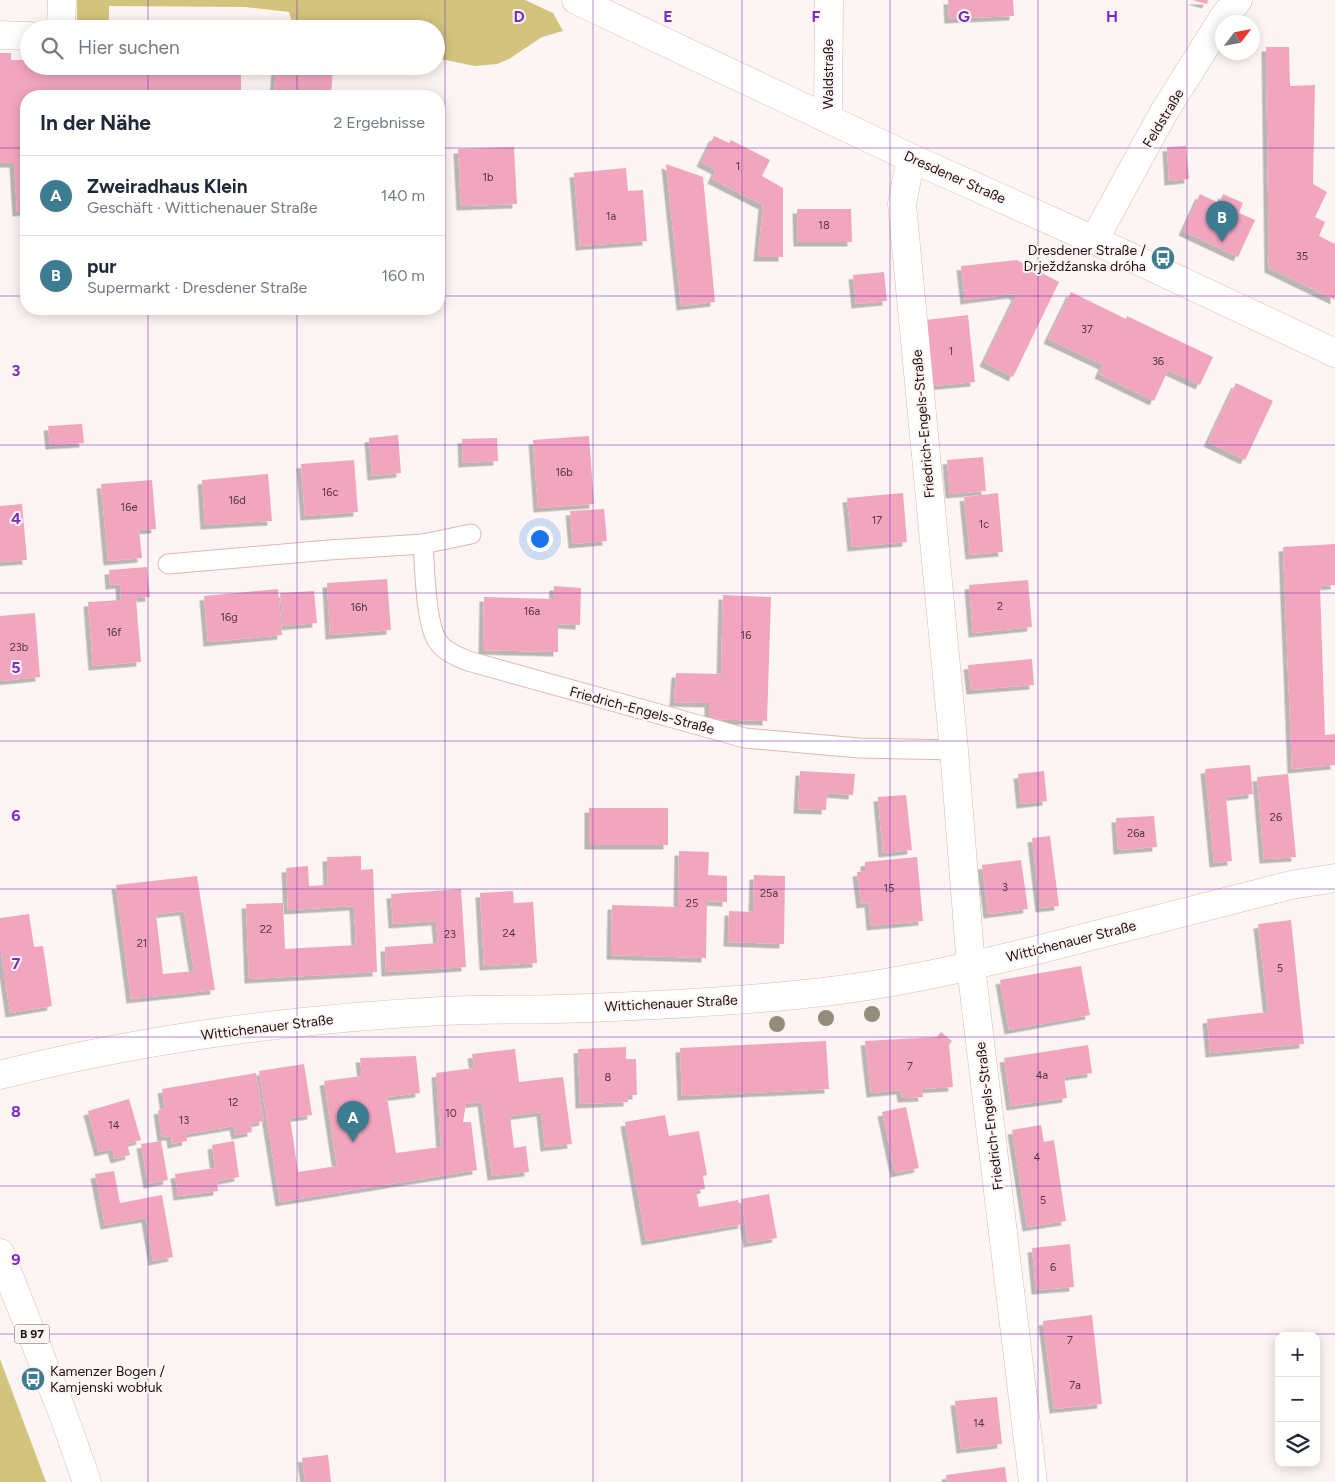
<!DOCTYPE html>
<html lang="de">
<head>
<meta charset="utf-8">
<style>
  body { margin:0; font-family:Figtree,sans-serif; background:#f6f6f7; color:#1f2937 }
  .controls { position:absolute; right:15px; bottom:15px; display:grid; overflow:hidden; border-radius:10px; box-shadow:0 2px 12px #0003 }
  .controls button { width:45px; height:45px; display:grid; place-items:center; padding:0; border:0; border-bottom:1px solid #e0e1e3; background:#fff; color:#1f2937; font:25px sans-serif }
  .compass { position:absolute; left:1215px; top:15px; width:45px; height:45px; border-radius:50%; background:#fff; box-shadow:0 2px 12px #0003; rotate:58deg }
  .you { position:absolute; left:539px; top:538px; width:18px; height:18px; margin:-12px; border:4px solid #fff; border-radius:50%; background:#1a73e8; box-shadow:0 0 0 8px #1a73e833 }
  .badge { display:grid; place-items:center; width:32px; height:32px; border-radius:50%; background:#3d7b90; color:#fff; font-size:16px; font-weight:700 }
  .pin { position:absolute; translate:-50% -41px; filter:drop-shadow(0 1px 2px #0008) }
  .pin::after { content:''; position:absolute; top:26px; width:18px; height:15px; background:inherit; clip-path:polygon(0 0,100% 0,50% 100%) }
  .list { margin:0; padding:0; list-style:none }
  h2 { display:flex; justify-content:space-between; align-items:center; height:65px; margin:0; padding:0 20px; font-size:21px }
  h2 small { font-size:16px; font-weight:400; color:#747a83 }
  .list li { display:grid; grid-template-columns:32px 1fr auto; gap:15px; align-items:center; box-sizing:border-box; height:80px; padding:0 20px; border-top:1px solid #e0e1e3 }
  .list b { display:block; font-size:19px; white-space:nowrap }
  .list p { margin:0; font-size:16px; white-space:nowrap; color:#747a83 }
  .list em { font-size:16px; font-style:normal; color:#747a83 }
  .icon { flex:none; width:28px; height:28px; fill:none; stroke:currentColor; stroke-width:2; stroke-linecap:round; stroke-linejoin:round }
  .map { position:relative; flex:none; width:1335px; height:1482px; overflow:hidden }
  .search { position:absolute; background:#fff; box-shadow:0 2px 12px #0003; left:20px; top:20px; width:425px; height:55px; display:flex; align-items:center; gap:12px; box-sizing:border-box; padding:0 18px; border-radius:28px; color:#747a83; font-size:19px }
  .panel { position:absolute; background:#fff; box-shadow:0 2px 12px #0003; left:20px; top:90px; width:425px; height:225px; border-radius:20px }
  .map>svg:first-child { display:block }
</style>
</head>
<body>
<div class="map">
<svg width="1335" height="1482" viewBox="0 0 1335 1482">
  <defs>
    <filter id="shadow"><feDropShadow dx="-4.5" dy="4.5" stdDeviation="0" flood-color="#0004"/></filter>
  </defs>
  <rect width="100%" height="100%" fill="#fdf5f3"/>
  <g fill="#d2c47c">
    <path d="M77 0H525L553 13 563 31 542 37 509 59 497 64 475 66 436 58V29H294L289 12 245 7 109 6V27L88 29 77 21Z"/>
    <path d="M0 1359 46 1482H0Z"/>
  </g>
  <g fill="#f2a5bf" fill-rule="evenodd" filter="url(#shadow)">
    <path d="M948 0H1013L1014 16 949 19Z"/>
    <path d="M1192 0H1208L1207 4Z"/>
    <path d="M1266 47H1289L1290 86 1315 85 1313 184 1327 192 1315 217 1325 222 1319 236 1335 244V300L1269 268Z"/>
    <path d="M0 53H11V60H29V66H241V96H26V211L17 212 14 163H0Z"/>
    <path d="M276 66H333L331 96H274Z"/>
    <path d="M714 136 729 143 731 140 770 160 762 176 783 188V257H758L763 205 712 179 716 170 701 162Z"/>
    <path d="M1186 146 1189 179 1169 181 1167 147Z"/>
    <path d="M514 147 517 204 461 206 458 149Z"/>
    <path d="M666 164 703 177 715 302 681 306Z"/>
    <path d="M626 168 628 191 643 190 647 241 580 246 574 173Z"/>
    <path d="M1200 194 1219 203 1223 194 1243 203 1239 213 1255 220 1238 257 1183 231Z"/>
    <path d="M797 209H851L852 242H798Z"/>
    <path d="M1017 260 1059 282 1013 377 984 362 1016 296 1012 294 965 300 961 266Z"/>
    <path d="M884 272 887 301 856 304 853 275Z"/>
    <path d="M1071 292 1126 319 1127 316 1213 357 1200 385 1168 370 1154 401 1099 374 1103 365 1048 339Z"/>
    <path d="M968 315 975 382 933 386 926 320Z"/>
    <path d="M1236 383 1273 401 1245 460 1208 442Z"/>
    <path d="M82 424 84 443 50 445 48 426Z"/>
    <path d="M398 435 401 473 372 476 369 438Z"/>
    <path d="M589 436 594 504 538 508 533 440Z"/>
    <path d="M497 438 498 461 463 463 462 439Z"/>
    <path d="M983 457 986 491 950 494 947 460Z"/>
    <path d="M354 460 358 512 305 516 301 464Z"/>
    <path d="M268 474 272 521 205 525 202 480Z"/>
    <path d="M152 480 156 529 139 530 142 558 108 561 101 484Z"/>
    <path d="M903 493 907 542 852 547 847 498Z"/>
    <path d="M998 493 1003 552 970 555 964 497Z"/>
    <path d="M22 504 27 560 0 562V506Z"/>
    <path d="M604 509 607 541 573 544 570 511Z"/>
    <path d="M1335 544V585L1320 586 1325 735 1335 734V765L1292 769 1283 547Z"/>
    <path d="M147 567 150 597 136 598 141 662 93 666 88 602 121 600 120 584 110 585 109 570Z"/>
    <path d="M387 579 391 630 330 635 327 583Z"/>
    <path d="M1028 580 1032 627 973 633 969 585Z"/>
    <path d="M554 586 581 588 580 625 558 624V652L483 650 484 597 553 599Z"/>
    <path d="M278 589 282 635 208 642 204 596Z"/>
    <path d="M314 591 317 623 283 626 280 593Z"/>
    <path d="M723 595 771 597 767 721 709 719V703L674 702 676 673 721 674Z"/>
    <path d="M35 613 40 677 0 681V616Z"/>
    <path d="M1032 659 1034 685 971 690 968 665Z"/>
    <path d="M1250 765 1253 794 1226 797 1232 861 1214 863 1205 769Z"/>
    <path d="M800 771 855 774 853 795 827 793 826 810 798 809Z"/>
    <path d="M1044 771 1047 801 1021 804 1018 774Z"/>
    <path d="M1288 774 1296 857 1264 859 1257 777Z"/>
    <path d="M906 795 912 850 883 853 878 797Z"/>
    <rect x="589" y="808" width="79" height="37"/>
    <path d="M1154 816 1157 847 1118 850 1116 818Z"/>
    <path d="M1050 836 1059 906 1040 908 1032 838Z"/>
    <path d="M679 851 709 852 708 875 727 876V902L707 901 706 958 611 955 612 905 678 907Z"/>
    <path d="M361 856V870L373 869 377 972 249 979 246 904 283 903 285 949 356 945 354 906 288 910 286 868 308 866 309 886 328 885 327 857Z"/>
    <path d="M917 857 923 921 871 926 869 903 861 904 857 872 865 871V862Z"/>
    <path d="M1021 860 1028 909 988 914 982 865Z"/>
    <path d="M754 875 785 876 784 944 728 942 729 911 753 912Z"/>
    <path d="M197 876 215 990 131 999 116 885ZM184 911 194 971 163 974 156 914Z"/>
    <path d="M461 889 466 967 386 972 385 947 438 943 436 921 393 924 391 894Z"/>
    <path d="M513 891 514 903 533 902 537 963 484 966 480 893Z"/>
    <path d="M29 914 34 947 43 946 52 1006 10 1013 1 952H0V918Z"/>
    <path d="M1291 920 1304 1044 1210 1053 1207 1019 1268 1012 1258 924Z"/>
    <path d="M1081 966 1090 1015 1009 1030 1000 980Z"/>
    <path d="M941 1032 952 1041 949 1045 953 1087 922 1089 923 1097 902 1098 901 1090 871 1093 865 1041 937 1037Z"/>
    <path d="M826 1041 829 1089 682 1096 680 1048Z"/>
    <path d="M1088 1045 1092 1073 1064 1077 1067 1098 1011 1106 1004 1058Z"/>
    <path d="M626 1047V1059H636L637 1095H628V1102L580 1104 578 1049Z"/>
    <path d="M515 1049 519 1082 563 1077 572 1144 545 1147 541 1112 510 1116 514 1148 526 1146 529 1172 492 1176 482 1102 466 1104 463 1122H471L477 1170 280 1202 259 1071 304 1064 312 1115 290 1118 298 1172 337 1166 324 1081 362 1076 360 1058 416 1056 420 1093 387 1097 396 1153 441 1147 436 1073 474 1068 472 1054Z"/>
    <path d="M256 1073 264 1121 251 1124 252 1132 236 1135 234 1126 186 1134 187 1141 172 1144 171 1136 162 1137 158 1110 165 1109 162 1089Z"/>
    <path d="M129 1099 141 1140 127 1144 130 1155 115 1159 112 1149 99 1152 88 1111Z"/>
    <path d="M906 1107 919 1168 895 1173 882 1112Z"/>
    <path d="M665 1115 669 1136 699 1131 707 1175 703 1176 705 1189 696 1190 699 1207 738 1200 743 1224 646 1241 625 1122Z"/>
    <path d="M1041 1125 1044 1142 1054 1140 1066 1221 1027 1227 1012 1130Z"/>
    <path d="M161 1141 168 1180 148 1184 141 1144Z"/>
    <path d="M234 1141 239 1177 217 1181 218 1191 178 1196 175 1174 215 1168 212 1145Z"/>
    <path d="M114 1171 120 1203 162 1195 173 1257 153 1261 146 1218 105 1225 95 1174Z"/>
    <path d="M769 1194 777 1238 748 1243 741 1199Z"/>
    <path d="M1070 1244 1074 1287 1036 1290 1032 1248Z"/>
    <path d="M1092 1315 1102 1404 1054 1409 1043 1321Z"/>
    <path d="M997 1397 1002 1444 961 1449 955 1401Z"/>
    <path d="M328 1455 331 1482H305L302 1458Z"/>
    <path d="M1005 1467 1007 1482H947L946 1475Z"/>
  </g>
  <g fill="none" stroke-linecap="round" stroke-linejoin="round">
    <g stroke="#e0b7af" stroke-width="21">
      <g id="lane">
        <path d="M423 544C425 567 425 626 439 643 445 652 459 657 468 661L745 738 859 748 954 750"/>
        <path d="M168 564 329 550 423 544 471 534"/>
      </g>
    </g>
    <g stroke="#e0b7af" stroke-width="29">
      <g id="street">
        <path d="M576 0 911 158 1094 240 1335 353"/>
        <path d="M61 29 62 0"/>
        <path d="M0 35 29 36"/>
        <path d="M828 119 829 0"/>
        <path d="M911 158 902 204 954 750 971 967 1033 1482"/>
        <path d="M1094 240 1164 112 1225 15 1238 0"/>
        <path d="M0 1075C144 1038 294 1019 442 1011 481 1009 521 1010 560 1009 648 1006 736 1002 823 992 910 982 995 961 1080 939 1150 921 1220 903 1291 885L1335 878"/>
      </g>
    </g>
    <g stroke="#e0b7af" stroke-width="29">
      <path id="primary" d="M0 1253 63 1414 87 1482"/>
    </g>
    <use href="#lane" stroke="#fff" stroke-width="19"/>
    <use href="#street" stroke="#fff" stroke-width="28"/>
    <use href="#primary" stroke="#fff" stroke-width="28"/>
  </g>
  <g fill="#948c7a">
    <circle cx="872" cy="1014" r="8"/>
    <circle cx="826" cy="1018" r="8"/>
    <circle cx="777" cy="1024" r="8"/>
  </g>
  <path fill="none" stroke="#7b2cbf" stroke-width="1" stroke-opacity="0.55" d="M148 0V29M297 0V29M445 0V1482M593 0V1482M742 0V1482M890 0V1482M1038 0V1482M1187 0V1482M148 66V96M297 66V96M0 148H26M439 148H1335M0 296H26M439 296H1335M148 309V1482M297 309V1482M0 445H1335M0 593H1335M0 741H1335M0 889H1335M0 1037H1335M0 1186H1335M0 1334H1335"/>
  <defs>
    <g id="bus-disc" transform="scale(1.25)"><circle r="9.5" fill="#3d7b90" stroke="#fdf5f3"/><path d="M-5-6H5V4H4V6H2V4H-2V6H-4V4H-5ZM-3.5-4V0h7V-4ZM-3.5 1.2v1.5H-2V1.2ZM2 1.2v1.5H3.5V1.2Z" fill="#fff"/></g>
  </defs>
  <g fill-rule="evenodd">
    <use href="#bus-disc" x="1163" y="258"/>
    <use href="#bus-disc" x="33" y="1379"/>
  </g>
  <g text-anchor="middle" stroke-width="4" stroke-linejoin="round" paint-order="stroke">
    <g font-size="11" fill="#55373c">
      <text x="738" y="170">1</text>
      <text x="488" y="181">1b</text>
      <text x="611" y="220">1a</text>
      <text x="824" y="229">18</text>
      <text x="1302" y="260">35</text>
      <text x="1087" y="333">37</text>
      <text x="951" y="355">1</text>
      <text x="1158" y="365">36</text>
      <text x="564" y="476">16b</text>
      <text x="330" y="496">16c</text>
      <text x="237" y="504">16d</text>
      <text x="129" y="511">16e</text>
      <text x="877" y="524">17</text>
      <text x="984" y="528">1c</text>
      <text x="1000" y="610">2</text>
      <text x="359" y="611">16h</text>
      <text x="532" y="615">16a</text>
      <text x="229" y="621">16g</text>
      <text x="114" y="636">16f</text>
      <text x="746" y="639">16</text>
      <text x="19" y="651">23b</text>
      <text x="1276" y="821">26</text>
      <text x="1136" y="837">26a</text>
      <text x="1005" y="891">3</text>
      <text x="889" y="892">15</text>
      <text x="769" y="897">25a</text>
      <text x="692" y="907">25</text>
      <text x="266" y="933">22</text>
      <text x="509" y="937">24</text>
      <text x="450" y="938">23</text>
      <text x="142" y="947">21</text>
      <text x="1280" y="972">5</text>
      <text x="910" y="1070">7</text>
      <text x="1042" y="1079">4a</text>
      <text x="608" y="1081">8</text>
      <text x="233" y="1106">12</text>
      <text x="451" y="1117">10</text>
      <text x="184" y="1124">13</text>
      <text x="114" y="1129">14</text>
      <text x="1037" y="1161">4</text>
      <text x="1043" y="1204">5</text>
      <text x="1053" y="1271">6</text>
      <text x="1070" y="1344">7</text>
      <text x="1075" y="1389">7a</text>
      <text x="979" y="1427">14</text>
    </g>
    <rect fill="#fdf5f3" stroke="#635654" stroke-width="1" x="14.5" y="1324.5" width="35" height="19" rx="4"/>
    <g font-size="12" font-weight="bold" fill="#211210">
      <text x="32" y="1338">B 97</text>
    </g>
    <g font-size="14" fill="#211210" stroke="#fdf5f3">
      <text transform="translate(828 74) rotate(-90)" y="5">Waldstraße</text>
      <text transform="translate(1163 118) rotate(-59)" y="5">Feldstraße</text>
      <text transform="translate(955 177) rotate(24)" y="5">Dresdener Straße</text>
      <text transform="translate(923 424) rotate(-95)" y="5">Friedrich-Engels-Straße</text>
      <text transform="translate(642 710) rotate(15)" y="5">Friedrich-Engels-Straße</text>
      <text transform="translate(1071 941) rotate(-14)" y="5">Wittichenauer Straße</text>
      <text transform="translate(671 1003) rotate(-3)" y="5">Wittichenauer Straße</text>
      <text transform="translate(267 1027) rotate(-7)" y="5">Wittichenauer Straße</text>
      <text transform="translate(989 1116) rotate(-97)" y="5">Friedrich-Engels-Straße</text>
    </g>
    <g font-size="14" fill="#211210" stroke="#fdf5f3" text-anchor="end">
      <text x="1146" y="255">Dresdener Straße /<tspan x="1146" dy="16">Drježdźanska dróha</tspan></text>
      <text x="50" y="1376" text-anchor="start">Kamenzer Bogen /<tspan x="50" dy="16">Kamjenski wobłuk</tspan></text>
    </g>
  </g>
  <g font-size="16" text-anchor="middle" font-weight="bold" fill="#7b2cbf" stroke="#fdf5f3" stroke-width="4" stroke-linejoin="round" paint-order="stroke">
    <text x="519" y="22">D</text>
    <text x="668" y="22">E</text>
    <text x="816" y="22">F</text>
    <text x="964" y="22">G</text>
    <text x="1112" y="22">H</text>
    <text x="16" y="376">3</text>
    <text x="16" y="524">4</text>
    <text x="16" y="673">5</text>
    <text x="16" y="821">6</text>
    <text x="16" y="969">7</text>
    <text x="16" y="1117">8</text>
    <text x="16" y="1265">9</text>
  </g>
</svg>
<div class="controls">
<button>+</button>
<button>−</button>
<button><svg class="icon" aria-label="layers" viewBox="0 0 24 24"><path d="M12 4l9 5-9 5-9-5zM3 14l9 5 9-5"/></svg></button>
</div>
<svg class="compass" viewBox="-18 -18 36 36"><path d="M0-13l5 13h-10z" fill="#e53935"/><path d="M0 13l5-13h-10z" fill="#747a83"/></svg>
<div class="you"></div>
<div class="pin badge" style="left:353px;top:1142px">A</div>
<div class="pin badge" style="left:1222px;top:242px">B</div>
<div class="search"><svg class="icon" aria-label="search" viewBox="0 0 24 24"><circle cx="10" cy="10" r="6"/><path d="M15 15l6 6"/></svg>Hier suchen</div>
<section class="panel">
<h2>In der Nähe<small>2 Ergebnisse</small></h2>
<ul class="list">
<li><span class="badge">A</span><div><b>Zweiradhaus Klein</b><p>Geschäft · Wittichenauer Straße</p></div><em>140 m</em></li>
<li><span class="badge">B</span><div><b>pur</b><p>Supermarkt · Dresdener Straße</p></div><em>160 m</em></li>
</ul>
</section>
</div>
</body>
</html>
